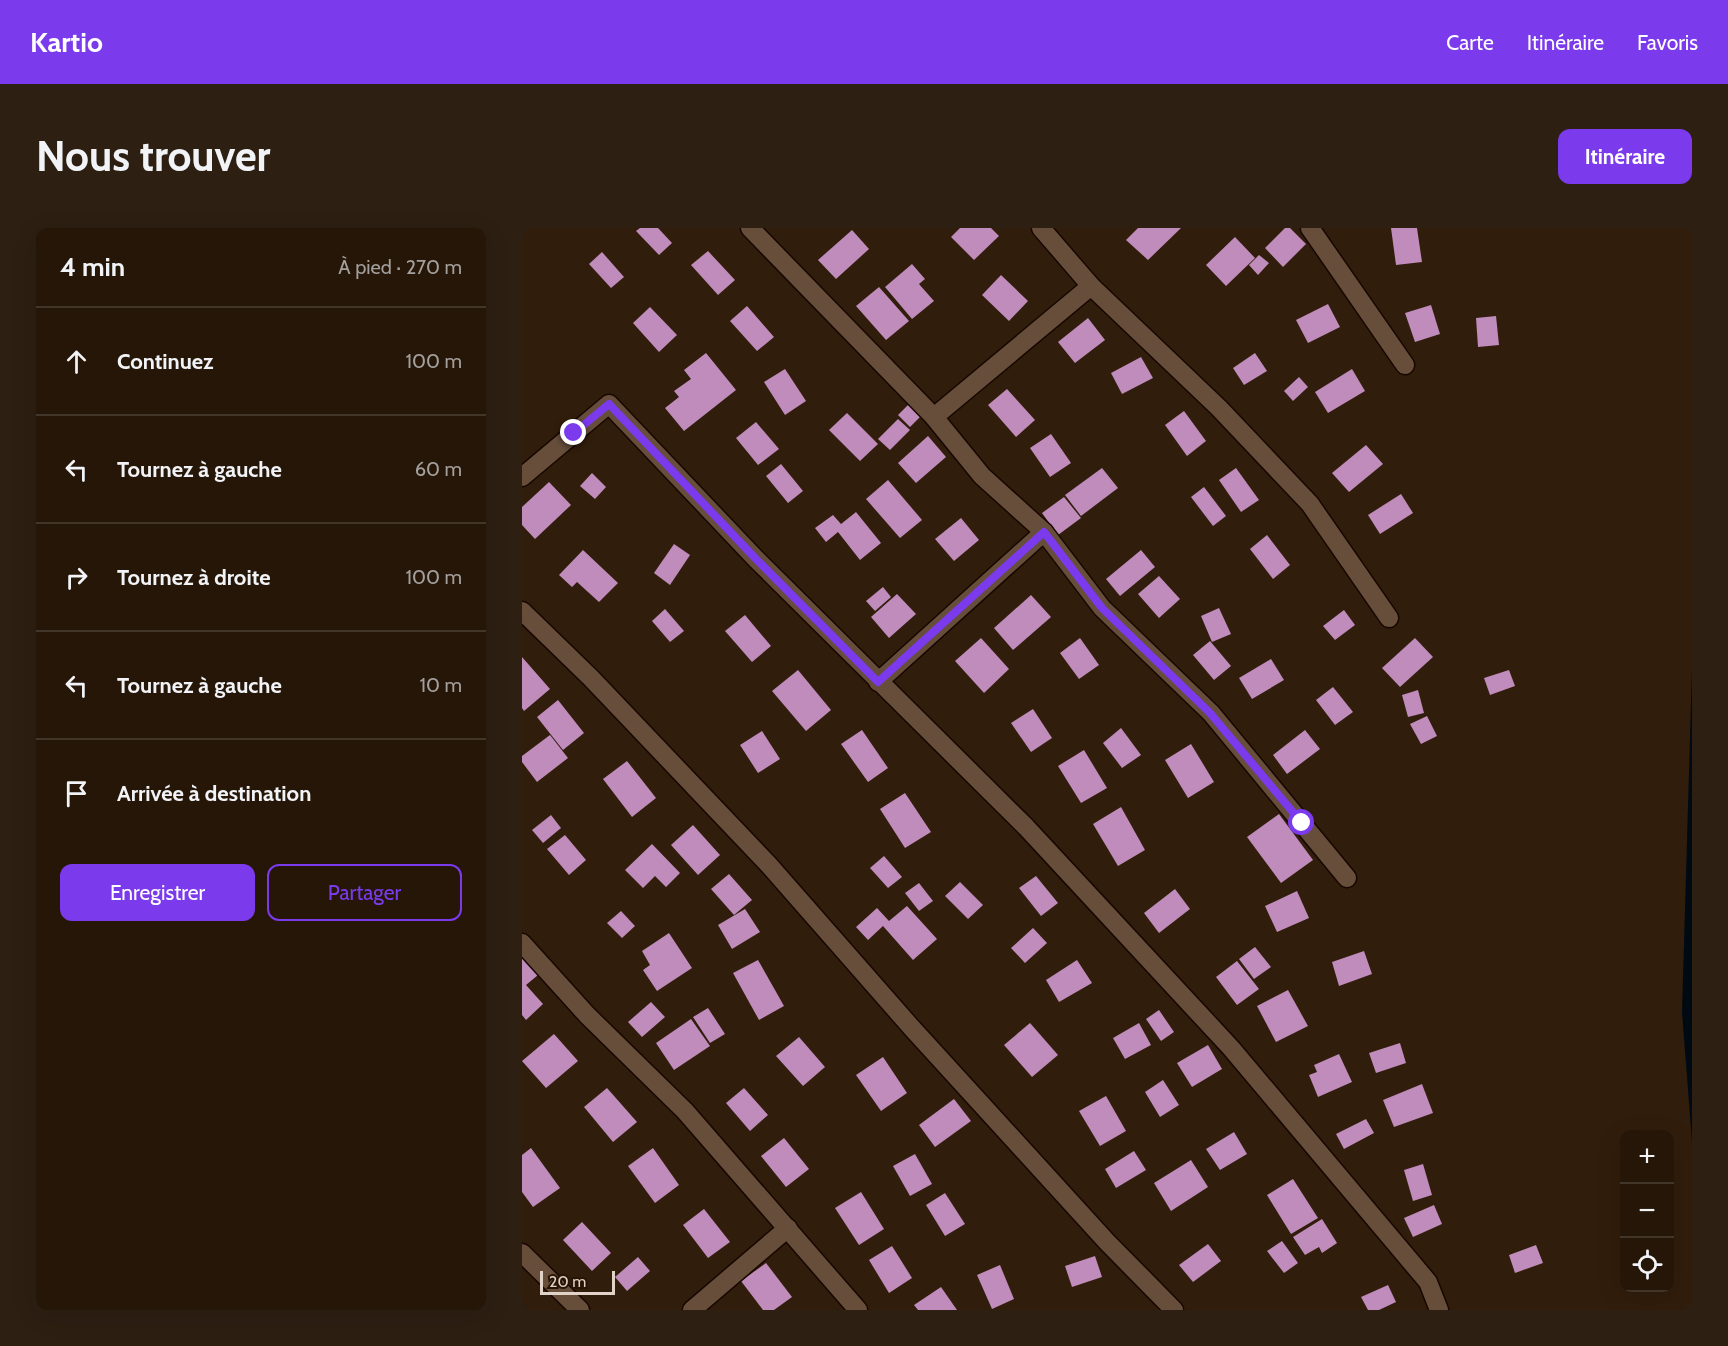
<!DOCTYPE html>
<html lang="fr">
<head>
<meta charset="utf-8">
<style>
  body { margin:0; font-family:Cabin,sans-serif; background:#2d1f12; color:#f1f3f6 }
  .controls { position:absolute; right:18px; bottom:18px; display:grid; overflow:hidden; border-radius:12px; box-shadow:0 6px 24px #0002 }
  .controls button { width:54px; height:54px; display:grid; place-items:center; padding:0; border:0; border-bottom:2px solid #423529; background:#251608; color:#f1f3f6; font:30px sans-serif }
  .scale { position:absolute; left:18px; bottom:15px; width:75px; box-sizing:border-box; padding-left:6px; border:3px solid #e1d3c8; border-top:0; font-size:16px; line-height:21px; white-space:nowrap; color:#e1d3c8; -webkit-text-stroke:4px #271403; paint-order:stroke }
  .stop { position:absolute; width:18px; height:18px; margin:-14px; border:4px solid #7c3aed; border-radius:50%; background:#fff }
  .stop.end { background:#7c3aed; border-color:#fff; box-shadow:0 2px 6px #0008 }
  .list { margin:0; padding:0; list-style:none }
  h2 { display:flex; justify-content:space-between; align-items:center; height:78px; margin:0; padding:0 24px; font-size:26px }
  h2 small { font-size:20px; font-weight:400; color:#a39f9c }
  .list li { display:grid; grid-template-columns:39px 1fr auto; gap:18px; align-items:center; box-sizing:border-box; height:108px; padding:0 24px; border-top:2px solid #423529 }
  .list b { display:block; font-size:22px; white-space:nowrap }
  .list em { font-size:20px; font-style:normal; color:#a39f9c }
  .actions { display:flex; gap:12px; padding:18px 24px }
  .actions a { flex:1; padding:14px 0; border:2px solid #7c3aed; border-radius:12px; text-align:center; font-size:21px; color:#7c3aed }
  .actions .main { background:#7c3aed; color:#fff }
  .icon { flex:none; width:33px; height:33px; fill:none; stroke:currentColor; stroke-width:2; stroke-linecap:round; stroke-linejoin:round }
  .map { position:relative; flex:none; width:1170px; height:1082px; overflow:hidden; border-radius:12px }
  header { display:flex; align-items:center; gap:36px; box-sizing:border-box; height:84px; padding:0 30px; background:#7c3aed; color:#fff }
  header strong { font-size:28px }
  nav { display:flex; gap:33px; margin-inline-start:auto; font-size:21px }
  .intro { display:flex; align-items:center; justify-content:space-between; box-sizing:border-box; height:144px; padding:0 36px }
  h1 { margin:0; font-size:42px }
  .button { padding:15px 27px; border-radius:12px; background:#7c3aed; color:#fff; font-size:21px; font-weight:700 }
  main { display:flex; gap:36px; padding:0 36px }
  aside { flex:1; background:#251608; border-radius:12px; box-shadow:0 6px 24px #0002 }
  .map>svg:first-child { display:block }
</style>
</head>
<body>
<header>
<strong>Kartio</strong>
<nav><a>Carte</a><a>Itinéraire</a><a>Favoris</a></nav>
</header>
<div class="intro"><h1>Nous trouver</h1><a class="button">Itinéraire</a></div>
<main>
<aside>
<h2>4 min<small>À pied · 270 m</small></h2>
<ul class="list">
<li><svg class="icon" aria-label="ahead" viewBox="0 0 24 24"><path d="M12 20V5M6 11l6-6 6 6"/></svg><div><b>Continuez</b></div><em>100 m</em></li>
<li><svg class="icon" aria-label="left" viewBox="0 0 24 24"><path d="M17 20v-9H6M10 6l-5 5 5 5"/></svg><div><b>Tournez à gauche</b></div><em>60 m</em></li>
<li><svg class="icon" aria-label="right" viewBox="0 0 24 24"><path d="M7 20v-9h11M14 6l5 5-5 5"/></svg><div><b>Tournez à droite</b></div><em>100 m</em></li>
<li><svg class="icon" aria-label="left" viewBox="0 0 24 24"><path d="M17 20v-9H6M10 6l-5 5 5 5"/></svg><div><b>Tournez à gauche</b></div><em>10 m</em></li>
<li><svg class="icon" aria-label="arrive" viewBox="0 0 24 24"><path d="M6 21V4h12l-3 4 3 4H6"/></svg><div><b>Arrivée à destination</b></div></li>
</ul>
<div class="actions"><a class="main">Enregistrer</a><a>Partager</a></div>
</aside>
<div class="map">
<svg width="1170" height="1082" viewBox="0 0 1170 1082">
  <rect width="100%" height="100%" fill="#311d0b"/>
  <path fill="#000a13" d="M1170 441V914L1160 784Z"/>
  <g fill="#bf8cbc">
    <path d="M118 0H136L150 15 137 27 114 3Z"/>
    <path d="M438 0H469L477 8 452 32 429 9Z"/>
    <path d="M616 0H659L626 32 604 12Z"/>
    <path d="M763 0H768L784 16 761 39 743 20Z"/>
    <path d="M869 0H895L900 34 874 37Z"/>
    <path d="M330 2 347 21 314 51 296 32Z"/>
    <path d="M713 9 733 30 704 58 684 37Z"/>
    <path d="M186 23 213 52 196 67 169 37Z"/>
    <path d="M80 24 102 49 89 60 67 36Z"/>
    <path d="M737 27 747 35 736 47 727 37Z"/>
    <path d="M390 36 403 51 397 56 412 73 390 91 363 59Z"/>
    <path d="M479 47 506 73 487 93 460 67Z"/>
    <path d="M357 59 387 93 364 112 334 78Z"/>
    <path d="M806 76 818 99 786 115 774 92Z"/>
    <path d="M909 77 918 106 893 114 883 85Z"/>
    <path d="M225 78 252 109 235 123 208 93Z"/>
    <path d="M128 79 155 107 137 124 111 95Z"/>
    <path d="M974 88 977 117 956 119 954 90Z"/>
    <path d="M566 90 583 112 553 135 536 114Z"/>
    <path d="M184 125 214 162 162 203 143 180 157 169 152 163 169 151 162 142Z"/>
    <path d="M733 125 745 143 722 157 711 140Z"/>
    <path d="M619 129 631 150 600 166 589 145Z"/>
    <path d="M263 141 284 173 263 187 242 154Z"/>
    <path d="M830 141 843 163 806 185 793 164Z"/>
    <path d="M777 149 786 159 771 173 762 163Z"/>
    <path d="M485 161 513 192 494 209 466 177Z"/>
    <path d="M387 176 399 188 388 199 376 187Z"/>
    <path d="M662 183 684 213 665 228 643 197Z"/>
    <path d="M325 185 356 216 338 233 307 202Z"/>
    <path d="M376 191 388 202 368 222 356 211Z"/>
    <path d="M234 194 257 221 236 237 214 210Z"/>
    <path d="M529 206 549 235 528 249 508 220Z"/>
    <path d="M406 208 424 229 394 255 376 235Z"/>
    <path d="M844 217 861 236 827 264 810 245Z"/>
    <path d="M259 236 281 263 266 275 244 248Z"/>
    <path d="M580 240 596 260 559 288 543 267Z"/>
    <path d="M714 240 737 272 719 284 697 252Z"/>
    <path d="M70 245 84 259 73 271 58 258Z"/>
    <path d="M366 252 400 292 378 310 344 271Z"/>
    <path d="M27 254 49 277 13 311 0 297V279Z"/>
    <path d="M682 259 704 288 691 298 669 269Z"/>
    <path d="M879 266 891 285 858 306 846 287Z"/>
    <path d="M542 269 559 290 536 307 520 285Z"/>
    <path d="M334 284 359 315 338 332 316 304 304 314 293 300 311 287 319 296Z"/>
    <path d="M439 290 457 312 432 333 413 311Z"/>
    <path d="M745 307 768 337 751 351 728 321Z"/>
    <path d="M152 316 168 327 148 357 132 345Z"/>
    <path d="M61 322 96 355 77 374 55 354 50 359 37 347Z"/>
    <path d="M619 322 633 339 598 368 584 351Z"/>
    <path d="M637 348 658 371 637 390 616 366Z"/>
    <path d="M361 359 369 369 353 383 344 373Z"/>
    <path d="M375 366 394 386 367 410 349 389Z"/>
    <path d="M509 367 529 389 491 422 472 400Z"/>
    <path d="M697 380 709 406 690 414 679 388Z"/>
    <path d="M143 381 162 403 148 414 130 393Z"/>
    <path d="M822 382 833 397 813 412 801 398Z"/>
    <path d="M223 387 249 418 230 434 203 403Z"/>
    <path d="M459 410 487 441 462 465 433 433Z"/>
    <path d="M558 410 577 437 557 451 538 425Z"/>
    <path d="M893 410 911 429 878 459 860 440Z"/>
    <path d="M688 413 709 438 692 452 671 427Z"/>
    <path d="M0 429 28 461 2 483 0 480Z"/>
    <path d="M749 431 762 452 730 471 717 450Z"/>
    <path d="M276 442 309 482 284 503 250 463Z"/>
    <path d="M987 442 993 458 968 467 962 450Z"/>
    <path d="M811 459 831 484 813 497 794 472Z"/>
    <path d="M896 462 902 485 886 489 880 467Z"/>
    <path d="M36 472 62 505 41 522 15 489Z"/>
    <path d="M511 481 530 510 509 524 489 495Z"/>
    <path d="M905 488 915 508 899 516 888 496Z"/>
    <path d="M599 500 619 527 600 540 581 515Z"/>
    <path d="M340 502 366 540 346 554 319 516Z"/>
    <path d="M783 502 798 521 765 546 751 527Z"/>
    <path d="M240 503 258 531 236 545 218 517Z"/>
    <path d="M28 507 46 530 15 554 0 534V528Z"/>
    <path d="M669 516 692 554 666 570 643 532Z"/>
    <path d="M562 522 585 560 559 575 536 538Z"/>
    <path d="M105 533 134 570 110 589 81 551Z"/>
    <path d="M383 565 409 604 383 620 358 581Z"/>
    <path d="M599 579 623 622 596 638 571 596Z"/>
    <path d="M757 586 791 632 759 655 725 609Z"/>
    <path d="M29 587 39 600 21 615 10 602Z"/>
    <path d="M171 597 198 627 176 647 149 617Z"/>
    <path d="M43 607 64 632 47 647 25 621Z"/>
    <path d="M130 616 158 645 144 659 133 648 121 660 103 642Z"/>
    <path d="M362 628 380 649 366 660 348 640Z"/>
    <path d="M207 646 230 672 212 687 189 661Z"/>
    <path d="M514 648 536 675 519 688 497 660Z"/>
    <path d="M438 654 461 677 446 691 423 668Z"/>
    <path d="M397 655 411 673 397 683 383 665Z"/>
    <path d="M653 661 668 681 637 705 622 685Z"/>
    <path d="M775 663 787 690 755 704 743 678Z"/>
    <path d="M385 678 415 711 391 732 361 698 346 712 334 699 355 680 367 693Z"/>
    <path d="M223 681 238 704 210 721 196 697Z"/>
    <path d="M99 683 113 698 100 710 85 695Z"/>
    <path d="M511 700 525 715 503 735 489 720Z"/>
    <path d="M147 705 170 740 135 763 121 742 128 737 120 723Z"/>
    <path d="M733 719 749 739 732 751 717 731Z"/>
    <path d="M842 723 850 746 817 758 810 734Z"/>
    <path d="M0 729 16 747 4 757 21 776 4 792 0 787Z"/>
    <path d="M236 732 262 778 237 792 211 745Z"/>
    <path d="M555 732 570 755 537 774 524 752Z"/>
    <path d="M715 733 737 761 715 777 694 749Z"/>
    <path d="M766 762 786 798 754 814 735 778Z"/>
    <path d="M129 774 143 789 120 809 106 794Z"/>
    <path d="M186 780 203 806 188 815 171 789Z"/>
    <path d="M637 782 652 804 639 813 624 791Z"/>
    <path d="M169 791 188 818 152 842 134 815Z"/>
    <path d="M508 795 536 827 510 849 482 817Z"/>
    <path d="M617 795 629 817 603 831 591 810Z"/>
    <path d="M32 806 56 833 24 860 0 833Z"/>
    <path d="M277 809 303 839 281 858 254 828Z"/>
    <path d="M878 815 884 835 854 845 847 825Z"/>
    <path d="M686 817 700 841 670 859 655 835Z"/>
    <path d="M817 826 830 854 796 869 787 847 795 844 792 837Z"/>
    <path d="M361 829 385 865 359 883 334 847Z"/>
    <path d="M641 852 657 877 638 889 623 864Z"/>
    <path d="M900 856 911 885 872 899 861 872Z"/>
    <path d="M85 860 115 894 91 914 62 879Z"/>
    <path d="M222 860 246 887 228 903 204 875Z"/>
    <path d="M584 868 604 903 578 918 557 883Z"/>
    <path d="M432 871 449 893 413 919 397 897Z"/>
    <path d="M844 891 852 905 822 921 814 906Z"/>
    <path d="M712 904 725 926 698 942 684 921Z"/>
    <path d="M262 910 287 941 264 959 239 928Z"/>
    <path d="M9 920 38 960 11 979 0 964V927Z"/>
    <path d="M131 920 157 957 133 975 106 938Z"/>
    <path d="M612 923 624 942 594 960 583 941Z"/>
    <path d="M393 926 410 956 388 968 371 938Z"/>
    <path d="M669 932 686 959 649 983 632 955Z"/>
    <path d="M901 936 910 967 891 973 882 942Z"/>
    <path d="M771 951 796 990 769 1006 745 967Z"/>
    <path d="M339 964 362 1001 337 1017 313 980Z"/>
    <path d="M423 965 443 996 423 1008 404 977Z"/>
    <path d="M912 977 920 996 891 1009 882 990Z"/>
    <path d="M182 981 208 1014 186 1030 161 997Z"/>
    <path d="M800 991 815 1015 800 1025 797 1019 783 1027 771 1009Z"/>
    <path d="M60 994 89 1025 70 1043 41 1012Z"/>
    <path d="M760 1013 776 1035 762 1045 745 1023Z"/>
    <path d="M686 1016 699 1033 671 1054 657 1037Z"/>
    <path d="M1014 1017 1021 1035 993 1045 987 1027Z"/>
    <path d="M370 1018 390 1050 367 1065 347 1032Z"/>
    <path d="M573 1028 580 1049 550 1059 543 1038Z"/>
    <path d="M116 1029 128 1043 105 1063 93 1049Z"/>
    <path d="M244 1035 270 1069 252 1082H241L219 1053Z"/>
    <path d="M478 1037 492 1071 470 1081 455 1047Z"/>
    <path d="M866 1057 874 1074 857 1082H846L839 1069Z"/>
    <path d="M419 1059 435 1082H396L392 1077Z"/>
  </g>
  <g fill="none" stroke-linecap="round" stroke-linejoin="round">
    <g stroke="#180700" stroke-width="21">
      <g id="minor">
        <path d="M228 0 412 189 460 248 522 304 580 380 689 485 825 650"/>
        <path d="M519 0 569 58 697 180 788 276 867 390"/>
        <path d="M788 0 883 137"/>
        <path d="M412 189 569 58"/>
        <path d="M0 249 87 176 234 331 504 599 709 820 906 1054 917 1082"/>
        <path d="M0 383 69 450 246 636 389 799 585 1014 652 1082"/>
        <path d="M356 454 522 304"/>
        <path d="M0 715 65 787 163 883 336 1082"/>
        <path d="M0 1025 58 1082"/>
        <path d="M170 1082 266 1000"/>
      </g>
    </g>
    <use href="#minor" stroke="#664e3b" stroke-width="18"/>
  </g>
  <g fill="none" stroke-linecap="round" stroke-linejoin="round">
    <path stroke="#7c3aed" stroke-width="8" d="M52 205 87 176 234 331 356 454 522 304 580 380 688 485 780 595"/>
  </g>
</svg>
<div class="controls">
<button>+</button>
<button>−</button>
<button><svg class="icon" aria-label="locate" viewBox="0 0 24 24"><circle cx="12" cy="12" r="6"/><path d="M12 2v4M12 18v4M2 12h4M18 12h4"/></svg></button>
</div>
<div class="scale">20 m</div>
<div class="stop" style="left:780px;top:595px"></div>
<div class="stop end" style="left:52px;top:205px"></div>
</div>
</main>
</body>
</html>
